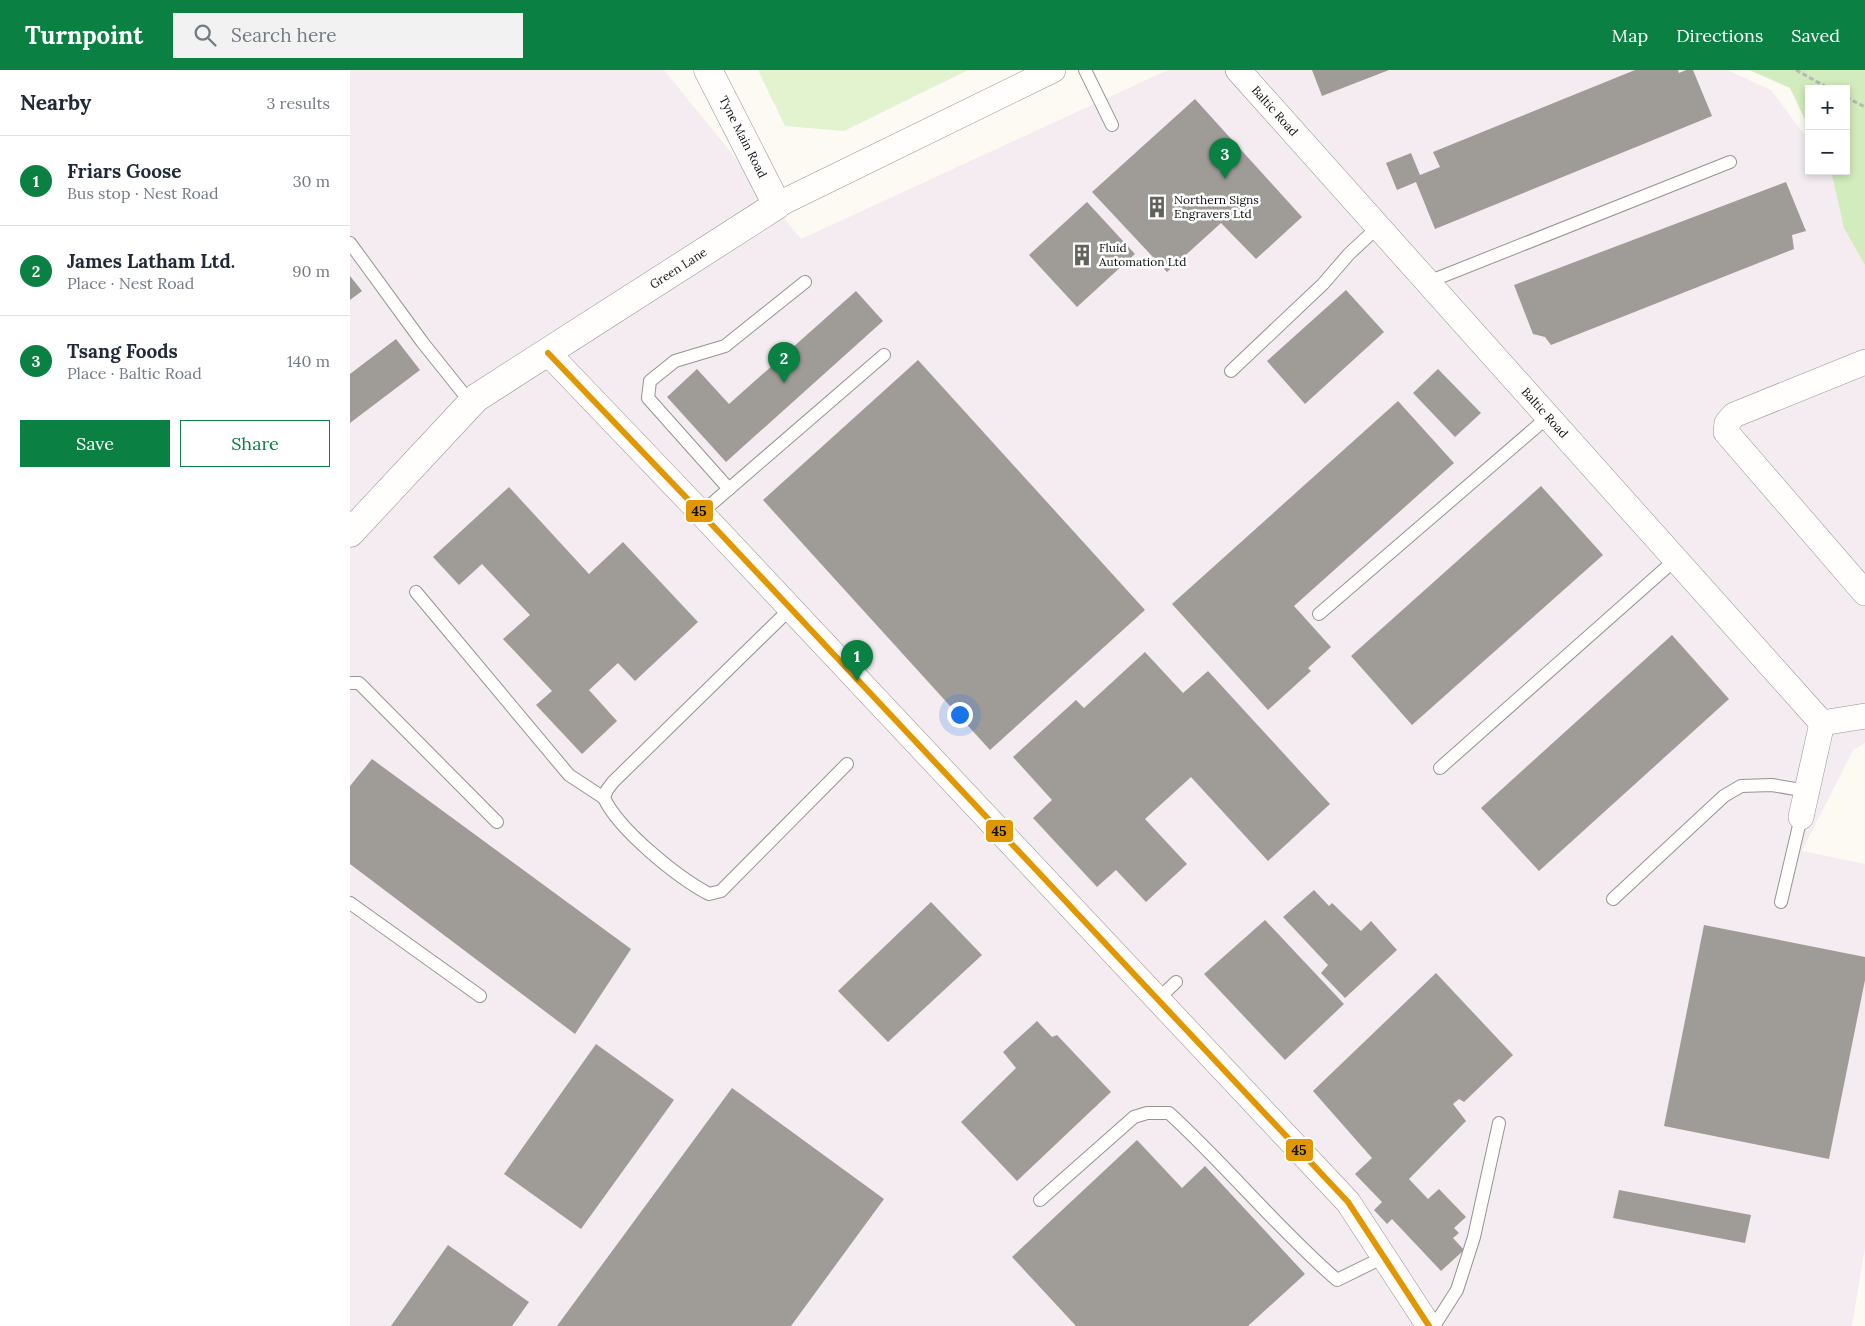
<!DOCTYPE html>
<html lang="en">
<head>
<meta charset="utf-8">
<style>
  body { margin:0; font-family:Lora,serif; background:#f2f2f3; color:#1f2937 }
  .controls { position:absolute; right:15px; top:15px; display:grid; overflow:hidden; border-radius:0px; box-shadow:0 2px 8px #0003 }
  .controls button { width:45px; height:45px; display:grid; place-items:center; padding:0; border:0; border-bottom:1px solid #e0e1e3; background:#fff; color:#1f2937; font:25px sans-serif }
  .you { position:absolute; left:609px; top:644px; width:18px; height:18px; margin:-12px; border:4px solid #fff; border-radius:50%; background:#1a73e8; box-shadow:0 0 0 8px #1a73e833 }
  .badge { display:grid; place-items:center; width:32px; height:32px; border-radius:50%; background:#0b8043; color:#fff; font-size:16px; font-weight:700 }
  .pin { position:absolute; translate:-50% -41px; filter:drop-shadow(0 1px 2px #0008) }
  .pin::after { content:''; position:absolute; top:26px; width:18px; height:15px; background:inherit; clip-path:polygon(0 0,100% 0,50% 100%) }
  .list { margin:0; padding:0; list-style:none }
  h2 { display:flex; justify-content:space-between; align-items:center; height:65px; margin:0; padding:0 20px; font-size:21px }
  h2 small { font-size:16px; font-weight:400; color:#747a83 }
  .list li { display:grid; grid-template-columns:32px 1fr auto; gap:15px; align-items:center; box-sizing:border-box; height:90px; padding:0 20px; border-top:1px solid #e0e1e3 }
  .list b { display:block; font-size:19px; white-space:nowrap }
  .list p { margin:0; font-size:16px; white-space:nowrap; color:#747a83 }
  .list em { font-size:16px; font-style:normal; color:#747a83 }
  .actions { display:flex; gap:10px; padding:15px 20px }
  .actions a { flex:1; padding:11px 0; border:1px solid #0b8043; border-radius:0px; text-align:center; font-size:18px; color:#0b8043 }
  .actions .main { background:#0b8043; color:#fff }
  .icon { flex:none; width:28px; height:28px; fill:none; stroke:currentColor; stroke-width:2; stroke-linecap:round; stroke-linejoin:round }
  .map { position:relative; flex:none; width:1515px; height:1256px; overflow:hidden }
  header { display:flex; align-items:center; gap:30px; box-sizing:border-box; height:70px; padding:0 25px; background:#0b8043; color:#fff }
  header strong { font-size:24px }
  nav { display:flex; gap:28px; margin-inline-start:auto; font-size:18px }
  .search { width:350px; height:45px; background:#f2f2f3; display:flex; align-items:center; gap:12px; box-sizing:border-box; padding:0 18px; border-radius:0px; color:#747a83; font-size:19px }
  main { display:flex }
  aside { flex:1; background:#fff }
  .map>svg:first-child { display:block }
</style>
</head>
<body>
<header>
<strong>Turnpoint</strong>
<div class="search"><svg class="icon" aria-label="search" viewBox="0 0 24 24"><circle cx="10" cy="10" r="6"/><path d="M15 15l6 6"/></svg>Search here</div>
<nav><a>Map</a><a>Directions</a><a>Saved</a></nav>
</header>
<main>
<aside>
<h2>Nearby<small>3 results</small></h2>
<ul class="list">
<li><span class="badge">1</span><div><b>Friars Goose</b><p>Bus stop · Nest Road</p></div><em>30 m</em></li>
<li><span class="badge">2</span><div><b>James Latham Ltd.</b><p>Place · Nest Road</p></div><em>90 m</em></li>
<li><span class="badge">3</span><div><b>Tsang Foods</b><p>Place · Baltic Road</p></div><em>140 m</em></li>
</ul>
<div class="actions"><a class="main">Save</a><a>Share</a></div>
</aside>
<div class="map">
<svg width="1515" height="1256" viewBox="0 0 1515 1256">
  <rect width="100%" height="100%" fill="#fcfaf2"/>
  <path fill="#f4ecf0" d="M0 0H314L451 169 818 0H1377L1421 20 1459 71V101H1481L1515 147V673L1503 680 1452 781 1515 794V1177L1502 1256H0Z"/>
  <path fill="#e3f3cf" d="M408 0H618L494 61 435 56Z"/>
  <path fill="#d2ecbd" d="M1399 0H1515V195L1494 158 1483 109 1479 101H1496V19H1459V58L1440 18Z"/>
  <g fill="#9f9c98">
    <path d="M962 0H1039L972 26Z"/>
    <path d="M1285 0H1328L1329 3 1336 0H1343L1362 46 1085 159 1066 112 1047 120 1036 93 1061 83 1070 105 1090 97 1083 82Z"/>
    <path d="M845 29 952 147 906 189 871 153 817 202 742 122Z"/>
    <path d="M1436 112 1456 161 1442 165 1444 179 1201 275 1195 267 1183 264 1164 215Z"/>
    <path d="M737 132 785 184 727 237 679 185Z"/>
    <path d="M0 206 12 221 0 230Z"/>
    <path d="M996 220 1034 262 955 334 917 291Z"/>
    <path d="M506 221 533 251 376 392 317 327 347 299 379 334Z"/>
    <path d="M46 269 70 300 0 353V304Z"/>
    <path d="M568 290 795 540 640 680 413 430Z"/>
    <path d="M1088 299 1131 343 1105 367 1063 323Z"/>
    <path d="M1048 331 1104 393 944 536 981 577 958 598 961 601 918 640 822 534Z"/>
    <path d="M1191 416 1253 485 1062 655 1001 586Z"/>
    <path d="M159 417 239 504 273 472 348 552 285 611 268 593 239 620 267 651 232 684 186 635 202 621 153 569 180 545 132 494 109 515 83 487Z"/>
    <path d="M1322 565 1379 629 1189 801 1131 738Z"/>
    <path d="M795 582 833 623 858 601 980 734 918 791 841 707 795 749 837 794 796 832 766 800 747 817 683 748 702 730 663 687 726 630 734 638Z"/>
    <path d="M22 689 281 879 225 964 0 794V716Z"/>
    <path d="M964 820 979 836 982 833 1011 861 1021 851 1047 880 995 928 971 903 978 895 933 847Z"/>
    <path d="M581 832 632 885 538 972 488 921Z"/>
    <path d="M915 850 994 934 935 990 854 904Z"/>
    <path d="M1354 855 1515 887V910L1479 1089 1314 1056Z"/>
    <path d="M1086 903 1163 985 1114 1032 1109 1029 1103 1034 1116 1051 1059 1109 1078 1129 1089 1119 1116 1147 1104 1158 1109 1163 1103 1168 1114 1180 1091 1201 1042 1149 1037 1154 1024 1140 1032 1132 1005 1104 1022 1088 963 1021Z"/>
    <path d="M687 951 702 967 707 965 761 1022 667 1111 611 1052 666 998 653 982Z"/>
    <path d="M246 974 324 1030 231 1159 154 1104Z"/>
    <path d="M382 1018 534 1129 441 1256H207Z"/>
    <path d="M787 1070 832 1118 855 1096 955 1204 898 1256H726L662 1187Z"/>
    <path d="M1269 1120 1401 1145 1395 1173 1263 1148Z"/>
    <path d="M98 1175 179 1232 162 1256H41Z"/>
  </g>
  <g fill="none" stroke-linecap="round" stroke-linejoin="round">
    <g stroke="#959491" stroke-width="14">
      <g id="service">
        <path d="M735 0 762 55"/>
        <path d="M0 173 73 273 121 333"/>
        <path d="M1078 212 1380 92"/>
        <path d="M881 301 973 214 999 184 1029 156"/>
        <path d="M379 419 298 328 300 311 325 291 375 276 455 212"/>
        <path d="M351 443 534 285"/>
        <path d="M66 522 219 705 254 728"/>
        <path d="M440 539 263 712 257 720 254 728C269 760 327 807 359 824L371 821 497 694"/>
        <path d="M969 544 1199 346"/>
        <path d="M0 613H9L147 752"/>
        <path d="M1090 698 1326 489"/>
        <path d="M1263 829 1374 726 1391 716 1422 715 1457 721"/>
        <path d="M1431 832 1451 747"/>
        <path d="M0 833 130 926"/>
        <path d="M807 930 826 912"/>
        <path d="M690 1130 784 1047 797 1043H819C877 1096 927 1158 987 1210L1034 1187"/>
        <path d="M1084 1256 1107 1220 1124 1167 1149 1053"/>
      </g>
    </g>
    <g stroke="#959491" stroke-width="26">
      <g id="minor">
        <path id="s1" d="M888 0 1472 653 1515 646"/>
        <path d="M427 135 703 0"/>
        <path d="M198 283 351 443 998 1132 1079 1256"/>
        <path d="M1515 292 1384 345 1377 353 1376 362 1515 523"/>
        <path d="M1451 747 1472 653"/>
      </g>
    </g>
    <g stroke="#959491" stroke-width="29">
      <g id="tertiary">
        <path id="s2" d="M0 463 126 328 427 135 358 0"/>
      </g>
    </g>
    <g stroke="#b8b8b6" stroke-width="3" stroke-dasharray="5 2.5" stroke-linecap="butt">
      <path d="M1446 0 1480 19"/>
      <path d="M1496 27 1515 37"/>
    </g>
    <use href="#service" stroke="#fffefd" stroke-width="12"/>
    <use href="#minor" stroke="#fffefd" stroke-width="25"/>
    <use href="#tertiary" stroke="#fffefd" stroke-width="28"/>
    <g stroke="#fff" stroke-width="10">
      <path id="bus-1" d="M198 283 351 443 998 1132 1079 1256"/>
    </g>
    <use href="#bus-1" stroke="#e09701" stroke-width="6"/>
  </g>
  <defs>
    <g id="building-bare" transform="scale(1.725)"><path d="M-4-6H4V6H1V3H-1V6H-4ZM-2.5-4.3h1.7v1.8h-1.7ZM.8-4.3h1.7v1.8H.8ZM-2.5-1h1.7V.8h-1.7ZM.8-1h1.7V.8H.8Z" fill="#61615e" stroke="#fff" stroke-width="2.5" paint-order="stroke"/></g>
  </defs>
  <g fill-rule="evenodd">
    <use href="#building-bare" x="807" y="137"/>
    <use href="#building-bare" x="732" y="185"/>
  </g>
  <g text-anchor="middle" stroke-width="5" stroke-linejoin="round" paint-order="stroke">
    <g font-size="12" fill="#0e0e0e" stroke="#fff">
      <text dy="4" stroke="none"><textPath href="#s1" startOffset="55">Baltic Road</textPath></text>
      <text transform="translate(393 67) rotate(63)" y="4">Tyne Main Road</text>
      <text dy="4" stroke="none"><textPath href="#s2" startOffset="425">Green Lane</textPath></text>
      <text dy="4" stroke="none"><textPath href="#s1" startOffset="460">Baltic Road</textPath></text>
    </g>
    <g font-size="12" fill="#0e0e0e" stroke="#fff" text-anchor="start">
      <text x="824" y="134">Northern Signs<tspan x="824" dy="14">Engravers Ltd</tspan></text>
      <text x="749" y="182">Fluid<tspan x="749" dy="14">Automation Ltd</tspan></text>
    </g>
  </g>
  <g stroke="#fff" stroke-width="2">
    <rect x="335" y="429" width="29" height="24" rx="5" fill="#e09701"/>
    <rect x="635" y="749" width="29" height="24" rx="5" fill="#e09701"/>
    <rect x="935" y="1068" width="29" height="24" rx="5" fill="#e09701"/>
  </g>
  <g font-size="14" text-anchor="middle" font-weight="bold" fill="#111">
    <text x="349" y="446">45</text>
    <text x="649" y="766">45</text>
    <text x="949" y="1085">45</text>
  </g>
</svg>
<div class="controls">
<button>+</button>
<button>−</button>
</div>
<div class="you"></div>
<div class="pin badge" style="left:507px;top:611px">1</div>
<div class="pin badge" style="left:434px;top:313px">2</div>
<div class="pin badge" style="left:875px;top:109px">3</div>
</div>
</main>
</body>
</html>
